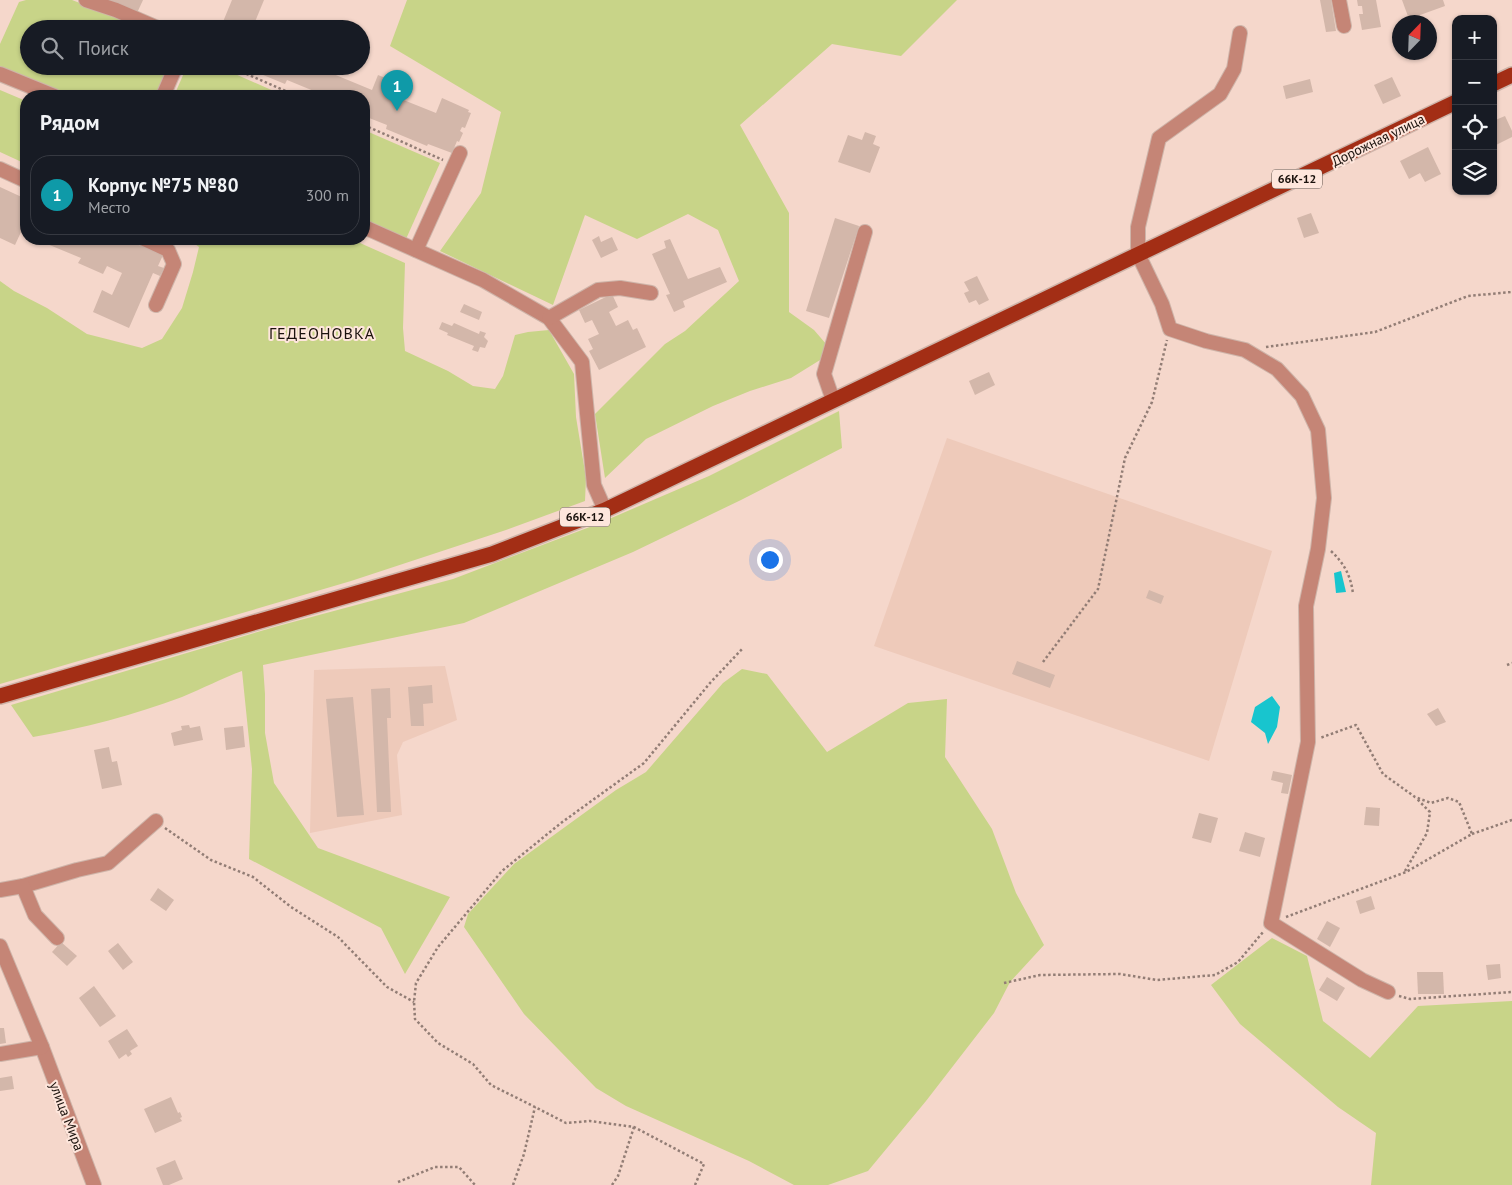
<!DOCTYPE html>
<html lang="ru">
<head>
<meta charset="utf-8">
<style>
  body { margin:0; font-family:"PT Sans",sans-serif; background:#20242c; color:#f1f3f6 }
  .controls { position:absolute; right:15px; top:15px; display:grid; overflow:hidden; border-radius:10px; box-shadow:0 1px 4px #0004 }
  .controls button { width:45px; height:45px; display:grid; place-items:center; padding:0; border:0; border-bottom:1px solid #363941; background:#171b24; color:#f1f3f6; font:25px sans-serif }
  .compass { position:absolute; left:1392px; top:15px; width:45px; height:45px; border-radius:50%; background:#171b24; box-shadow:0 1px 4px #0004; rotate:23deg }
  .you { position:absolute; left:769px; top:559px; width:18px; height:18px; margin:-12px; border:4px solid #fff; border-radius:50%; background:#1a73e8; box-shadow:0 0 0 8px #1a73e833 }
  .badge { display:grid; place-items:center; width:32px; height:32px; border-radius:50%; background:#8bb2ca; color:#fff; font-size:16px; font-weight:700 }
  .pin { position:absolute; translate:-50% -41px; filter:drop-shadow(0 1px 2px #0008) }
  .pin::after { content:''; position:absolute; top:26px; width:18px; height:15px; background:inherit; clip-path:polygon(0 0,100% 0,50% 100%) }
  .list { margin:0; padding:0; list-style:none }
  h2 { display:flex; justify-content:space-between; align-items:center; height:65px; margin:0; padding:0 20px; font-size:21px }
  h2 small { font-size:16px; font-weight:400; color:#9ea1a6 }
  .list li { display:grid; grid-template-columns:32px 1fr auto; gap:15px; align-items:center; box-sizing:border-box; height:80px; margin:0 10px 10px; padding:0 10px; border:1px solid #363941; border-radius:20px }
  .list b { display:block; font-size:19px; white-space:nowrap }
  .list p { margin:0; font-size:16px; white-space:nowrap; color:#9ea1a6 }
  .list em { font-size:16px; font-style:normal; color:#9ea1a6 }
  .icon { flex:none; width:28px; height:28px; fill:none; stroke:currentColor; stroke-width:2; stroke-linecap:round; stroke-linejoin:round }
  .map { position:relative; flex:none; width:1512px; height:1185px; overflow:hidden }
  .search { position:absolute; background:#171b24; box-shadow:0 1px 4px #0004; left:20px; top:20px; width:350px; height:55px; display:flex; align-items:center; gap:12px; box-sizing:border-box; padding:0 18px; border-radius:28px; color:#9ea1a6; font-size:19px }
  .panel { position:absolute; background:#171b24; box-shadow:0 1px 4px #0004; left:20px; top:90px; width:350px; height:155px; border-radius:20px }
  .map>svg:first-child { display:block }
</style>
</head>
<body>
<div class="map">
<svg width="1512" height="1185" viewBox="0 0 1512 1185">
  <rect width="100%" height="100%" fill="#f5d7cb"/>
  <g fill="#eecaba">
    <path d="M947 438 1272 551 1209 761 874 646Z"/>
    <path d="M445 666 457 720 403 742 397 755 402 815 310 833 314 670Z"/>
  </g>
  <g fill="#c8d488">
    <path d="M26 0H72L147 29H29V66H168L157 96H69L0 67V44L19 2Z"/>
    <path d="M407 0H957L901 56 832 44 740 125 789 213V312L814 330 833 352 791 378 750 391 713 406 646 439 605 478 595 414 665 344 685 331 739 281 718 230 688 214 637 239 585 215 553 305 440 251 481 193 501 112 390 46Z"/>
    <path d="M187 66H217L285 96H174Z"/>
    <path d="M0 90 26 101V164L0 152Z"/>
    <path d="M364 130 440 163 406 239 364 220Z"/>
    <path d="M188 239H351L405 263 403 328 405 351 448 371 473 386 495 389 503 376 515 335 528 332 549 330 574 374 576 417 586 478 585 501 506 530 351 581 0 684V281L14 291 47 308 87 334 142 348 162 339 182 308 193 272 199 247Z"/>
    <path d="M839 411 842 448 741 500 633 552 464 623 263 665 265 694V733L274 783 318 848 450 897 405 974 381 928 249 859 252 769 242 671C222 678 202 689 182 697 134 715 84 728 33 737L11 705 278 626 453 579 595 525 709 476Z"/>
    <path d="M742 669 767 674 827 752 908 703 947 699 945 757 992 829 1016 893 1044 945 1010 982 994 1013 926 1101 868 1171 828 1185H794L749 1161 626 1106 596 1088 524 1014 464 927 468 914 514 864 616 790 646 772 723 683Z"/>
    <path d="M1272 938 1307 956 1323 1021 1370 1058 1418 1006 1512 1001V1185H1371L1376 1133 1338 1107 1240 1024 1211 985Z"/>
  </g>
  <g fill="#18c5ce">
    <path d="M1341 571 1346 592 1336 593 1334 573Z"/>
    <path d="M1272 696 1280 707 1277 727 1268 744 1265 733 1251 722 1255 707Z"/>
  </g>
  <g fill="#d3b7aa">
    <path d="M106 0H143L137 13Z"/>
    <path d="M232 0H264L252 29H220Z"/>
    <path d="M1320 0H1331L1336 31 1326 32Z"/>
    <path d="M1357 0H1376L1381 27 1362 30 1359 14H1363L1362 6H1358Z"/>
    <path d="M1402 0H1443L1445 6 1409 19Z"/>
    <path d="M241 66H314L372 90 378 75 388 79 391 73 401 77 398 83 406 86 401 99 436 113 442 98 469 110 468 112 471 113 465 128 462 127 460 131 463 133 459 142 457 141 452 153 428 144 427 146 386 129 387 125 364 116V96H326L287 80 285 84Z"/>
    <path d="M1392 77 1401 96 1383 104 1374 85Z"/>
    <path d="M1310 79 1313 92 1286 99 1283 86Z"/>
    <path d="M1505 116 1512 131V137L1496 145 1493 139V121Z"/>
    <path d="M865 132 876 136 873 144 880 147 870 173 838 162 848 135 862 140Z"/>
    <path d="M1428 147 1441 174 1425 182 1420 173 1409 179 1400 161Z"/>
    <path d="M0 187 26 199V235L21 232 15 245 0 238Z"/>
    <path d="M1311 213 1319 233 1304 238 1297 218Z"/>
    <path d="M835 218 859 226 829 318 806 311Z"/>
    <path d="M599 236 601 242 612 237 618 250 601 258 592 240Z"/>
    <path d="M35 239H124L163 255 158 266 164 268 160 276 153 273 129 328 93 312 102 290 112 295 122 273 107 266 103 274 78 263 81 258Z"/>
    <path d="M670 239 688 279 720 267 727 282 683 301 685 307 674 312 666 295 670 294 652 254 666 248 664 241Z"/>
    <path d="M977 276 989 300 979 305 976 300 969 303 964 293 969 291 964 282Z"/>
    <path d="M612 294 618 307 609 312 616 326 628 320 633 330 637 328 646 347 599 370 589 351 593 349 588 339 599 334 592 320 585 323 579 310Z"/>
    <path d="M464 304 482 312 479 320 460 312Z"/>
    <path d="M442 322 452 326 454 323 479 334 480 331 486 333 484 337 488 341 485 348 480 347 478 352 472 350 474 346 447 335 448 333 439 329Z"/>
    <path d="M989 372 995 385 975 395 969 381Z"/>
    <path d="M1149 590 1164 596 1161 604 1146 598Z"/>
    <path d="M1017 661 1055 675 1050 688 1012 674Z"/>
    <path d="M432 685 433 703 423 704 424 726H411L408 687Z"/>
    <path d="M390 688 391 718H387L391 812H377L371 689Z"/>
    <path d="M353 697 364 815 337 817 326 699Z"/>
    <path d="M1438 708 1446 722 1436 726 1427 714Z"/>
    <path d="M189 725 190 728 200 726 203 740 174 746 171 733 182 730 181 726Z"/>
    <path d="M243 726 245 747 226 750 224 728Z"/>
    <path d="M109 747 112 762 117 761 122 785 102 789 94 750Z"/>
    <path d="M1273 771 1292 775 1288 794 1281 793 1283 783 1271 780Z"/>
    <path d="M1366 807 1380 808 1379 826 1364 825Z"/>
    <path d="M1199 813 1218 818 1211 843 1192 838Z"/>
    <path d="M1245 832 1265 838 1260 857 1239 851Z"/>
    <path d="M158 888 174 900 166 911 150 900Z"/>
    <path d="M1371 896 1375 909 1360 914 1356 901Z"/>
    <path d="M1327 921 1340 928 1330 947 1317 939Z"/>
    <path d="M61 942 77 956 67 966 52 952Z"/>
    <path d="M118 943 133 962 123 970 108 951Z"/>
    <path d="M1500 964 1501 978 1488 980 1486 965Z"/>
    <path d="M1417 972H1443L1444 994H1418Z"/>
    <path d="M1327 977 1345 988 1337 1001 1319 990Z"/>
    <path d="M94 986 116 1016 100 1027 79 998Z"/>
    <path d="M0 1028H4L6 1043 0 1044Z"/>
    <path d="M127 1029 138 1046 130 1051 132 1054 128 1057 126 1054 119 1059 108 1041Z"/>
    <path d="M12 1076 14 1089 0 1091V1078Z"/>
    <path d="M171 1097 178 1113 180 1112 182 1117 180 1118 182 1121 155 1133 144 1109Z"/>
    <path d="M175 1160 183 1179 169 1185H163L156 1168Z"/>
  </g>
  <g fill="none" stroke-linecap="round" stroke-linejoin="round">
    <g stroke="#ceb4a9" stroke-width="16">
      <g id="minor">
        <path d="M86 0 116 10 160 29"/>
        <path d="M1339 0 1344 26"/>
        <path d="M1240 33 1234 69 1220 94 1159 138 1138 227V254L1162 304 1170 329 1206 341 1245 350 1277 369 1302 396 1318 430 1324 498 1318 549 1306 606 1308 742 1271 923 1362 980 1388 992"/>
        <path d="M0 74 54 96"/>
        <path d="M163 96 176 66"/>
        <path d="M0 169 26 181"/>
        <path d="M364 227 483 280 549 318 582 362 594 485 605 510"/>
        <path d="M144 239 168 250 174 264 156 305"/>
        <path d="M416 250 460 153"/>
        <path d="M549 318 598 290 620 288 651 293"/>
        <path d="M833 400 824 374 865 232"/>
        <path d="M23 886 77 870 108 863 156 821"/>
        <path d="M0 890 23 886 35 915 57 938"/>
        <path d="M0 946 42 1047 94 1185"/>
        <path d="M0 1054 42 1047"/>
      </g>
    </g>
    <g stroke="#ceb4a9" stroke-width="18">
      <g id="major">
        <path d="M1493 84 1512 75"/>
        <path d="M0 696 492 554 605 510 1456 102"/>
      </g>
    </g>
    <g stroke="#927d75" stroke-width="2.5" stroke-dasharray="2.5 2.5" stroke-linecap="butt">
      <path d="M228 66 297 96"/>
      <path d="M364 125 443 160"/>
      <path d="M1266 347 1375 332 1468 296 1512 292"/>
      <path d="M1331 551C1344 563 1351 576 1353 594"/>
      <path d="M1043 662 1098 589 1125 458 1152 402 1167 340"/>
      <path d="M1507 665 1512 663"/>
      <path d="M165 828 211 860 253 877 291 907 338 937 387 987 414 1002"/>
      <path d="M1472 834 1512 820"/>
      <path d="M1405 871 1427 833 1430 812 1416 798"/>
      <path d="M1286 917 1406 872 1472 834 1459 802 1448 798 1431 803 1415 797 1383 774 1356 725 1320 738"/>
      <path d="M1004 983 1040 975 1120 974 1157 980 1215 975 1238 962 1263 932"/>
      <path d="M1399 996 1410 999 1512 992"/>
      <path d="M398 1182 435 1167H459L475 1185"/>
      <path d="M513 1185 524 1154 535 1107"/>
      <path d="M612 1185 618 1176 634 1127"/>
      <path d="M695 1185 704 1164 634 1127 590 1121 566 1123 535 1107 491 1085 473 1064 438 1043 415 1019 414 1002 416 983 438 947 502 871 561 823 644 763 710 683 743 648"/>
    </g>
    <use href="#minor" stroke="#c58576" stroke-width="14"/>
    <use href="#major" stroke="#a32e15" stroke-width="15"/>
  </g>
  <g text-anchor="middle" stroke-width="4" stroke-linejoin="round" paint-order="stroke">
    <g fill="#fee6dc" stroke="#5f524b" stroke-width="1">
      <rect x="1272" y="169.5" width="50" height="19" rx="4"/>
      <rect x="560" y="507.5" width="50" height="19" rx="4"/>
    </g>
    <g font-size="12" font-weight="bold" fill="#1b120d">
      <text x="1297" y="183">66К-12</text>
      <text x="585" y="521">66К-12</text>
    </g>
    <g font-size="14" fill="#1b120d" stroke="#fee6dc">
      <text transform="translate(1378 140) rotate(-26)" y="5">Дорожная улица</text>
      <text transform="translate(67 1116) rotate(69)" y="5">улица Мира</text>
    </g>
    <g font-size="16" letter-spacing="1" fill="#1b120d" stroke="#fee6dc">
      <text x="322" y="339">ГЕДЕОНОВКА</text>
    </g>
  </g>
</svg>
<div class="controls">
<button>+</button>
<button>−</button>
<button><svg class="icon" aria-label="locate" viewBox="0 0 24 24"><circle cx="12" cy="12" r="6"/><path d="M12 2v4M12 18v4M2 12h4M18 12h4"/></svg></button>
<button><svg class="icon" aria-label="layers" viewBox="0 0 24 24"><path d="M12 4l9 5-9 5-9-5zM3 14l9 5 9-5"/></svg></button>
</div>
<svg class="compass" viewBox="-18 -18 36 36"><path d="M0-13l5 13h-10z" fill="#e53935"/><path d="M0 13l5-13h-10z" fill="#9ea1a6"/></svg>
<div class="you"></div>
<div class="pin badge" style="left:397px;top:111px;background:#0f9aa8">1</div>
<div class="search"><svg class="icon" aria-label="search" viewBox="0 0 24 24"><circle cx="10" cy="10" r="6"/><path d="M15 15l6 6"/></svg>Поиск</div>
<section class="panel">
<h2>Рядом<small></small></h2>
<ul class="list">
<li><span class="badge" style="background:#0f9aa8">1</span><div><b>Корпус №75 №80</b><p>Место</p></div><em>300 m</em></li>
</ul>
</section>
</div>
</body>
</html>
